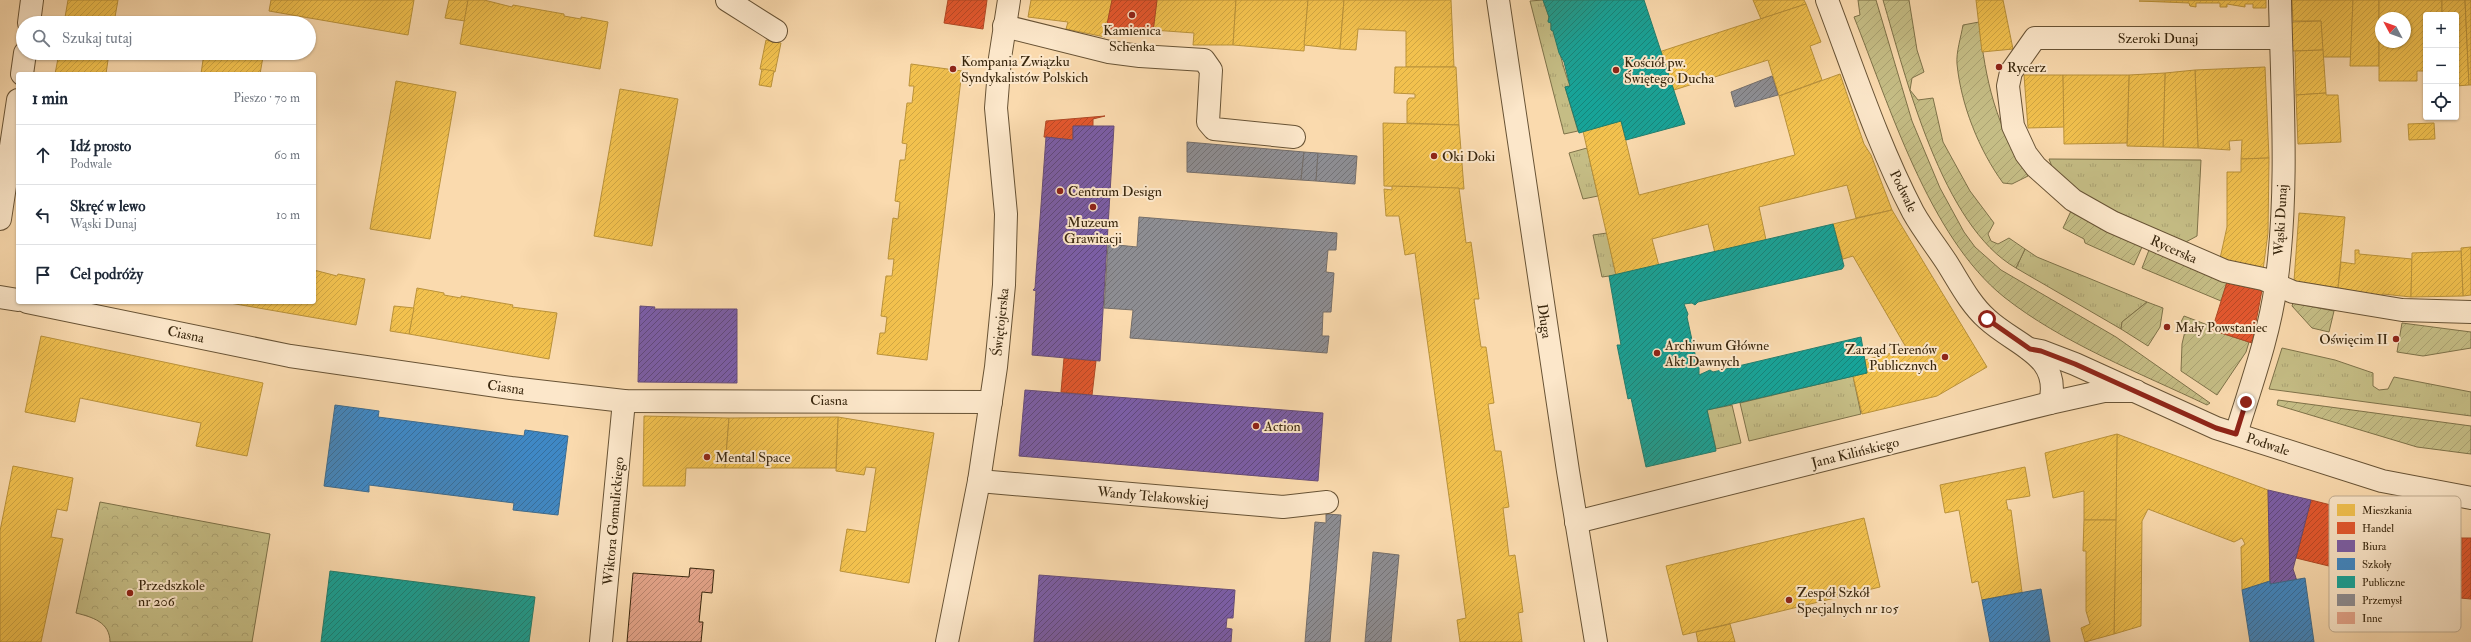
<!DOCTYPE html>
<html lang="pl">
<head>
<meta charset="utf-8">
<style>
  body { margin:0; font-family:"IM FELL Double Pica",serif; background:#f2f2f3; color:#1f2937 }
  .controls { position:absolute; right:12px; top:12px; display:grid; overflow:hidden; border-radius:4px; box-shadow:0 1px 3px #0004 }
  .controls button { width:36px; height:36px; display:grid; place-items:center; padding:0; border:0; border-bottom:1px solid #e0e1e3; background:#fff; color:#1f2937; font:20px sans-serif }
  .compass { position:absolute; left:2375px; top:12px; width:36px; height:36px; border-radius:50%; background:#fff; box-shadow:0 1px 3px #0004; rotate:311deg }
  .stop { position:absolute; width:12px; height:12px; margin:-9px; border:3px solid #8f2418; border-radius:50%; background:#fff }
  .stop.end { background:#8f2418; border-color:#fff; box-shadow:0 1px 4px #0008 }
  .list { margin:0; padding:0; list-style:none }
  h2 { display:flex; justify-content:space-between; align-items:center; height:52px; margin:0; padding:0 16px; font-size:17px }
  h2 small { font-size:13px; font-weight:400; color:#747a83 }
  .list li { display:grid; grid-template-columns:26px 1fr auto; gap:12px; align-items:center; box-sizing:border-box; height:60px; padding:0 16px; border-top:1px solid #e0e1e3 }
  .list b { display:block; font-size:15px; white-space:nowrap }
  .list p { margin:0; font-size:13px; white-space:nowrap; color:#747a83 }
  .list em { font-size:13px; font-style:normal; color:#747a83 }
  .icon { flex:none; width:22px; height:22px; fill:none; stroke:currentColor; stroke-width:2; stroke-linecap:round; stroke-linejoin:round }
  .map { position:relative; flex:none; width:2471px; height:642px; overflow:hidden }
  .search { position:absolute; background:#fff; box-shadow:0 1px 3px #0004; left:16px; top:16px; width:300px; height:44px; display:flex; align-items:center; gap:10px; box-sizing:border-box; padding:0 14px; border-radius:22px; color:#747a83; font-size:15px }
  .panel { position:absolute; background:#fff; box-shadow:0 1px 3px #0004; left:16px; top:72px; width:300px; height:232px; border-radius:4px }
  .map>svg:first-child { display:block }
</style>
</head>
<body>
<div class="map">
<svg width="2471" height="642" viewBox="0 0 2471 642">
  <defs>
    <pattern id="grass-tufts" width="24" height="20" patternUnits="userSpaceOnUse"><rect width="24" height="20" fill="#c5bd85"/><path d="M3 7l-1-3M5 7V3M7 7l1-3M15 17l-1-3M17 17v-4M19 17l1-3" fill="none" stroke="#aaa272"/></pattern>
    <pattern id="park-crowns" width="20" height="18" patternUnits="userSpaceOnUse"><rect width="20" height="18" fill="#c5bd85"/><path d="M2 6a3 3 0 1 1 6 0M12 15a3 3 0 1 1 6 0" fill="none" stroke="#aaa272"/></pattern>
    <pattern id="garden-furrows" width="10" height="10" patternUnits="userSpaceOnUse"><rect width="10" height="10" fill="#c5bd85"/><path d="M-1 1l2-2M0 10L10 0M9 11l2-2" fill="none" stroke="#aaa272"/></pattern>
    <pattern id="homes-hatch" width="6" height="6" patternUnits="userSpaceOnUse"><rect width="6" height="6" fill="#f2c14e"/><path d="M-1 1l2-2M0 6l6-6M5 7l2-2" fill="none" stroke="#d0a643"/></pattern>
    <pattern id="shops-hatch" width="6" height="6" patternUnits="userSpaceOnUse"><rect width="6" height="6" fill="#e4572e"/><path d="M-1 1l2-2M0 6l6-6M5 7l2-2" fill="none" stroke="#ba4826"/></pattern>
    <pattern id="offices-hatch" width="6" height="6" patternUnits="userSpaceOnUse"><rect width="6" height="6" fill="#7b5ea7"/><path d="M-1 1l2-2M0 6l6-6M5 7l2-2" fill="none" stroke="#60497e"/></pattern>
    <pattern id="schools-hatch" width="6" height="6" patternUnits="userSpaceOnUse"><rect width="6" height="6" fill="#3f88c5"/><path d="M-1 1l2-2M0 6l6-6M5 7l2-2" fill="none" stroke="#366f9e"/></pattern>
    <pattern id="public-hatch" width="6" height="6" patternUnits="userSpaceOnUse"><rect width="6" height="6" fill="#17a398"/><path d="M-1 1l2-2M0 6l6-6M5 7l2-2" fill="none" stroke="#16857a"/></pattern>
    <pattern id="industry-hatch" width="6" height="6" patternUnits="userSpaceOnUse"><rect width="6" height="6" fill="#8d8d92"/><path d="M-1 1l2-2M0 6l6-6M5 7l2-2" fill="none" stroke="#747376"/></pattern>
    <pattern id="building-hatch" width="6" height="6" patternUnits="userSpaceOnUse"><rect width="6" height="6" fill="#e5a58b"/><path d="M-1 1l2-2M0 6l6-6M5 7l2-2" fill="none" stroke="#bb8670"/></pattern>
  </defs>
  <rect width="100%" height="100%" fill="#fadaae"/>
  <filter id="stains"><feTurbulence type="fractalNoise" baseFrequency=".005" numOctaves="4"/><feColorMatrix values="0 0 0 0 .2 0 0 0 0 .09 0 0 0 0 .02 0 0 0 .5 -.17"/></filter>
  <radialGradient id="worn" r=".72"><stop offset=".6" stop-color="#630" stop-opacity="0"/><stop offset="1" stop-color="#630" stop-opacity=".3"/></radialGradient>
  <g fill="url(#grass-tufts)" stroke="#7e7249">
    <path d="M1543 0 1549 17 1548 21 1551 23V30L1553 31C1560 51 1562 65 1570 86L1565 87 1578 131 1564 134 1530 1Z"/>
    <path d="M1587 148 1598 196 1583 199 1569 153Z"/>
    <path d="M2049 159 2201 160 2197 236 2184 243 2070 190 2054 172Z"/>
    <path d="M1607 233 1616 275 1602 277 1593 235Z"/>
    <path d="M2025 249 2037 257 2147 302 2122 322 2121 329 2016 268Z"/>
    <path d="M2282 348 2335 360 2373 373V386L2379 390 2388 389 2394 377 2471 392V416L2269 389Z"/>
    <path d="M1853 376 1861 414 1749 441 1740 403Z"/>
    <path d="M1732 405 1741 443 1716 449 1707 410Z"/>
  </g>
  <path fill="url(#park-crowns)" stroke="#7e7249" d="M100 502 270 534 252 642H110C110 622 92 617 76 613Z"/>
  <g fill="url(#garden-furrows)" stroke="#7e7249">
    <path d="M1858 0H1876L1912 121 1940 188 1964 232 1975 247 2001 270 2116 337 2210 403 2207 405C2140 373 2062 343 2004 297 1929 237 1889 104 1854 17L1860 15Z"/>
    <path d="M1883 0H1909L1917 50 1924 72 1912 78 1910 90 1918 100 1933 98 1943 142 1970 191 1994 223 1988 234 1991 241 1998 244 2009 238 2025 249 2016 268C1942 226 1906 78 1883 0Z"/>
    <path d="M1979 22C1986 83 1995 123 2028 176L2012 184 2003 183C1979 150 1961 105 1957 64 1956 52 1961 37 1963 25Z"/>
    <path d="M2071 211 2142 247 2134 265 2085 243 2084 239 2063 228Z"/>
    <path d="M2149 250 2228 279 2221 301 2142 268Z"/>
    <path d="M2147 302 2163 308 2160 327 2148 346 2121 329 2122 322Z"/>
    <path d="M2293 303 2334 311 2329 332 2312 328 2292 306Z"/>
    <path d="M2184 316 2213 327 2212 330 2249 342 2246 352 2217 395 2181 371 2182 344 2186 327 2181 322Z"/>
    <path d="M2402 323 2471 332V348L2423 356 2397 352Z"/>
    <path d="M2278 400 2471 426V454L2417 447 2277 405Z"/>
  </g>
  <g fill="url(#homes-hatch)" stroke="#ba923a" fill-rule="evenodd">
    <path d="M68 0H118L115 17 119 19 111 18 110 23H64Z"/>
    <path d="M271 0H414L408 35 269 11Z"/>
    <path d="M449 0H468L465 21 445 18Z"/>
    <path d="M468 0H484L512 7 513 5 564 14V16L581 19V17L608 22 600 69 460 44Z"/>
    <path d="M1031 0H1112L1105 37 1066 29 1068 22 1028 17Z"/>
    <path d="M1157 0H1236L1233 45H1193L1194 33 1153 30Z"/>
    <path d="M1236 0H1308L1304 51 1233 45Z"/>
    <path d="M1308 0H1344L1340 49 1304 45Z"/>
    <path d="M1344 0H1451L1454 67H1406V31L1358 29 1356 50 1340 49Z"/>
    <path d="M1753 0H1804L1806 4 1761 19Z"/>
    <path d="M1976 0H2003L2013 49 1982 52Z"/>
    <path d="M2266 0V8H2253V4H2245V7L2227 4V7H2220V3H2196V7L2190 6 2189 3 2139 1Z"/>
    <path d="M2292 0H2353L2351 57H2323L2321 21H2293Z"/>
    <path d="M2353 0H2379V66H2350Z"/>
    <path d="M2379 0H2442V15H2426V71H2417V81H2379ZM2381 18H2405V42H2381Z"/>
    <path d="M2442 0H2465L2469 85 2456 86V15H2442Z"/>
    <path d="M2465 0H2471V85H2469Z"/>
    <path d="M1806 4 1821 42 1810 46 1822 80 1779 96 1768 60 1674 90 1659 52Z"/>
    <path d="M2321 21 2323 50 2292 51 2291 22Z"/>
    <path d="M766 40 781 43 775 72 760 69Z"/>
    <path d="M2323 50 2326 93 2296 95 2295 51Z"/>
    <path d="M59 53H109L106 74H55Z"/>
    <path d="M204 53H235L263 57 260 74H201Z"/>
    <path d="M911 64 962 71 927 360 877 354 880 333H885L887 317 881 316 886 276H892L894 259H888L893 218 898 219 900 202 895 201 900 160H905L907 144 902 143 907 103H912L914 86H909Z"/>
    <path d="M1395 67H1456L1459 125 1407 123V101L1409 98H1415V94L1394 93Z"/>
    <path d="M2265 67 2269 158 2241 159 2242 140 2229 141 2230 150 2198 148 2195 70Z"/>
    <path d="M762 69 774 71 771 87 759 85Z"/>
    <path d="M2195 70 2198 148 2163 147 2165 73Z"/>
    <path d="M2165 73 2163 147 2127 146 2129 75Z"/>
    <path d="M1840 74 1864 144 1871 155 1892 210 1856 218 1847 185 1759 207 1766 240 1715 253 1708 224 1652 239 1659 266 1616 275 1583 131 1621 121 1639 195 1795 155 1779 96Z"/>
    <path d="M2024 75H2063L2065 127 2028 128Z"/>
    <path d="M2063 75H2129L2127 143 2064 144Z"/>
    <path d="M396 81 456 92 430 239 370 229Z"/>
    <path d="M620 89 678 99 652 246 594 236Z"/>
    <path d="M2326 93V95H2338L2341 142 2298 144 2296 95Z"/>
    <path d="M1383 123 1459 125 1464 189 1384 186Z"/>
    <path d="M2434 123 2435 139 2409 140 2408 124Z"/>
    <path d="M2269 158 2268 233 2263 270 2219 263 2227 227V172H2241V159Z"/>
    <path d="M1392 186 1459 188 1466 243 1471 242 1479 299H1474L1481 347H1486L1494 403 1488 404 1495 451H1501L1509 507 1503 508 1509 556 1515 555 1523 612 1518 613 1522 642H1460L1457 620 1466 618 1415 253 1405 255 1399 216H1386L1384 189 1392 190Z"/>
    <path d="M1892 210 1987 367 1937 396 1862 414 1853 376 1867 373 1865 360 1907 349 1853 256 1843 259 1833 224Z"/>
    <path d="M2299 213 2345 217 2338 288 2294 281Z"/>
    <path d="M2471 247V295L2463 296 2461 248Z"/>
    <path d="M2355 250H2359V254L2412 259 2411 297 2383 294 2382 296 2338 288 2341 262 2355 264Z"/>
    <path d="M2461 251 2463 296 2411 297 2412 253Z"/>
    <path d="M314 270 337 276 338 274 365 279 356 325 224 302H314Z"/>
    <path d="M417 288 444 293V295L461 298V296L513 305 512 307 557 313 549 359 409 334Z"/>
    <path d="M394 306 414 308 409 334 390 331Z"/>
    <path d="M41 336 263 383 247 456 196 446 201 423 80 398 75 422 25 412Z"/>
    <path d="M644 416 729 418 725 468H686L685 486H643Z"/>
    <path d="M838 417 934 433 909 583 840 571 847 529 866 532 876 468 866 467 864 475 836 471Z"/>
    <path d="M838 417 836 468H725L729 418Z"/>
    <path d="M2117 434 2268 490 2270 581 2242 590 2241 547 2245 544 2242 538 2234 542 2148 509 2142 521 2141 626 2114 634Z"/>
    <path d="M2117 434 2116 520H2084V491L2053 498 2045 453Z"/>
    <path d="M13 466 73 478 67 511 57 509 51 537 63 539 41 642H0V531Z"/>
    <path d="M2025 467 2030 496 2006 500 2008 510H2011L2022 592 1982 600 1978 581 1972 583 1959 510 1945 513 1940 485Z"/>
    <path d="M1864 518 1880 587 1683 635 1666 566Z"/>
    <path d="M2084 520H2116L2114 634 2085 642 2081 628 2090 624 2086 611V551H2083Z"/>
    <path d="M1730 624 1735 642H1698L1696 632Z"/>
  </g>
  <g fill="url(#shops-hatch)" stroke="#b04824">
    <path d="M948 0H987L983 29 944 23Z"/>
    <path d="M1112 0H1157L1153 32 1106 29Z"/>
    <path d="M1105 116 1093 119V126H1073V140L1044 137 1046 121Z"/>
    <path d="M2228 279 2262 290 2252 343 2212 330Z"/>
    <path d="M1064 358 1096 361 1092 395 1061 392Z"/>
    <path d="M2311 500 2462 538 2460 598 2296 558Z"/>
    <path d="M2462 538H2471V599L2460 598Z"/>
  </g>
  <g fill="url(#offices-hatch)" stroke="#674d79">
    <path d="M1073 126H1114L1100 361 1032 355 1036 291 1033 290 1035 288 1046 137 1073 140Z"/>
    <path d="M640 306 655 307 654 309H737V383L638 382Z"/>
    <path d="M1025 390 1323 413 1318 481 1019 456Z"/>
    <path d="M2268 490 2311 500 2293 569 2297 581 2270 584Z"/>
    <path d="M1039 575 1235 590 1233 618H1227L1226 628 1232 629 1231 642H1034Z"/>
  </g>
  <g fill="url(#schools-hatch)" stroke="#3d6b8e">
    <path d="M335 405 379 411 378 417 524 436 525 430 568 436 558 515 513 510 514 503 369 485V492L324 486Z"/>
    <path d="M2305 578 2314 642H2250L2242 590 2270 581V584Z"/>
    <path d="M2041 589 2050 642H1990L1982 600Z"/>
  </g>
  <g fill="url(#public-hatch)" stroke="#217e6e">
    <path d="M1543 0H1644L1685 124 1626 140 1621 121 1579 133 1565 87 1570 86 1564 62 1559 53 1553 31 1551 30V23L1548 22 1549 17Z"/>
    <path d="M1833 224 1844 266 1842 269 1698 302 1695 305 1692 303 1684 304 1688 314 1687 317 1697 363 1699 365V375L1710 370 1713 372 1861 337 1867 373 1707 410 1716 451 1646 467 1631 398 1628 399 1617 345H1621L1609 276Z"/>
    <path d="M330 571 535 597 529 642H321Z"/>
  </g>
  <g fill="url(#industry-hatch)" stroke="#746e6a">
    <path d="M1772 76 1778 95 1735 107 1731 92Z"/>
    <path d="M1187 142 1304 152 1301 180 1187 172Z"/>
    <path d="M1304 152 1318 153 1316 181 1301 180Z"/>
    <path d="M1318 153 1357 156 1355 184 1316 181Z"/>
    <path d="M1139 217 1337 233 1336 250H1328L1326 272 1334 273 1331 312H1323L1322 336H1329L1327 353 1130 338 1133 310 1104 308 1108 244 1137 247Z"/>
    <path d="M1326 514 1341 515 1330 642H1305L1315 522 1326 523Z"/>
    <path d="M1373 552 1399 555 1391 642H1365Z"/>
  </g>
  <path fill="url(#building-hatch)" stroke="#38260d" d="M690 568 714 570 712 593 702 592 699 622H703L701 642H627L633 573 689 577Z"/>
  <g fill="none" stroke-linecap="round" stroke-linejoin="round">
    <g stroke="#685335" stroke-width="24">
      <g id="minor">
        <path d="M727 0 776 31"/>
        <path d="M1498 0 1568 471 1596 642"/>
        <path d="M1827 0C1854 71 1878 145 1913 212 1923 230 1936 246 1947 263 1959 282 1970 304 1987 319 2016 346 2062 355 2050 403"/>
        <path d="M29 23 32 0"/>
        <path d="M1004 26 1109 52 1140 56 1204 60 1211 70 1208 122 1214 129 1294 137"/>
        <path d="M2281 38H2035L2011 72 2008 86 2013 126 2026 154 2036 167 2073 200 2112 222 2225 271 2263 279 2293 292 2402 310 2471 312"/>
        <path d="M22 74 25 53"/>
        <path d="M0 219 18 100"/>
        <path d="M0 297 18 300"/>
        <path d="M27 302 290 356 511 388 624 401 991 402"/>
        <path d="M2029 349 2041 351 2075 364 2216 428 2382 481 2471 498"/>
        <path d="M2236 434C2251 385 2269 336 2276 285 2289 192 2282 93 2280 0"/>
        <path d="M979 481 1283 507 1327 502"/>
        <path d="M1576 522 2050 403 2104 391H2136"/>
        <path d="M601 642 624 401"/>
        <path d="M947 642 979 481 996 367 1004 285 1006 214 996 108 1000 58 1009 0"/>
      </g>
    </g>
    <use href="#minor" stroke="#fce7ca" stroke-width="22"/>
  </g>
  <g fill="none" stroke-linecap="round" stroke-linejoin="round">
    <path stroke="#8f2418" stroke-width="5" d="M1987 319 2030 349 2041 351 2075 364 2216 428 2236 434 2246 402"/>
  </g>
  <g fill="#8f2418" stroke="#fce7ca" stroke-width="1.5">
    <circle cx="1132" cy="15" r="4"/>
    <circle cx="1999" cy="67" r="4"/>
    <circle cx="953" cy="69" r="4"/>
    <circle cx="1616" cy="70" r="4"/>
    <circle cx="1434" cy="156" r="4"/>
    <circle cx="1060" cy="191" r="4"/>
    <circle cx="1093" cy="207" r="4"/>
    <circle cx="2167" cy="327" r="4"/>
    <circle cx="2396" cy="339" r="4"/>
    <circle cx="1657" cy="353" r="4"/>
    <circle cx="1945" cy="357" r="4"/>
    <circle cx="1256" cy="426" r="4"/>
    <circle cx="707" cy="457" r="4"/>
    <circle cx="130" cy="593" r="4"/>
    <circle cx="1789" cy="600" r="4"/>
  </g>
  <g text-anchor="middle" stroke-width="4" stroke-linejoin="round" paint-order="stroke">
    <g font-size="14" fill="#38260d" stroke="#fce7ca" text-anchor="start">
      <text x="1132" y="35" text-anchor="middle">Kamienica<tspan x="1132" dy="16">Schenka</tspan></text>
      <text x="961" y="66">Kompania Związku<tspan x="961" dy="16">Syndykalistów Polskich</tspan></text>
      <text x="1624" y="67">Kościół pw.<tspan x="1624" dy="16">Świętego Ducha</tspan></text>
      <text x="2007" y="72">Rycerz</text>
      <text x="1442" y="161">Oki Doki</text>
      <text x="1068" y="196">Centrum Design</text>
      <text x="1093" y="227" text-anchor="middle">Muzeum<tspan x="1093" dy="16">Grawitacji</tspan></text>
      <text x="2175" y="332">Mały Powstaniec</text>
      <text x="2388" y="344" text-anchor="end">Oświęcim II</text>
      <text x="1665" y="350">Archiwum Główne<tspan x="1665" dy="16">Akt Dawnych</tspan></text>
      <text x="1937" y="354" text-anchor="end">Zarząd Terenów<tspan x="1937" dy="16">Publicznych</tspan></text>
      <text x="1264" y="431">Action</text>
      <text x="715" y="462">Mental Space</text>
      <text x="138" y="590">Przedszkole<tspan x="138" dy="16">nr 206</tspan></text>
      <text x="1797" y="597">Zespół Szkół<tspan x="1797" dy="16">Specjalnych nr 105</tspan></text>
    </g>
    <g font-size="14" fill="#38260d" stroke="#fce7ca">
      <text x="2158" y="43">Szeroki Dunaj</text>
      <text transform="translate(1904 191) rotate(64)" y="5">Podwale</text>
      <text transform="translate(2280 220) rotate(-87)" y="5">Wąski Dunaj</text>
      <text transform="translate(2174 249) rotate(24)" y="5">Rycerska</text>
      <text transform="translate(1545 321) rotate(82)" y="5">Długa</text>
      <text transform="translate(1000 322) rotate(-84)" y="5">Świętojerska</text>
      <text transform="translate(186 334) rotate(12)" y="5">Ciasna</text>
      <text transform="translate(506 387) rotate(8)" y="5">Ciasna</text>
      <text x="829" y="405">Ciasna</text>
      <text transform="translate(2268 444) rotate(18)" y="5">Podwale</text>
      <text transform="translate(1855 452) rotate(-14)" y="5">Jana Kilińskiego</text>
      <text transform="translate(1153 496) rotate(5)" y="5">Wandy Telakowskiej</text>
      <text transform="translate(613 521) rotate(-85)" y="5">Wiktora Gomulickiego</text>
    </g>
  </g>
  <rect x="2329" y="496" width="132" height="136" rx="6" fill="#fce7ca" stroke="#c1ad91" stroke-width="1"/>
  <rect x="2337" y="504" width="18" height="12" fill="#f2c14e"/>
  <rect x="2337" y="522" width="18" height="12" fill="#e4572e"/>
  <rect x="2337" y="540" width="18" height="12" fill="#7b5ea7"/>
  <rect x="2337" y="558" width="18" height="12" fill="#3f88c5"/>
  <rect x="2337" y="576" width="18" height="12" fill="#17a398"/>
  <rect x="2337" y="594" width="18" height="12" fill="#8d8d92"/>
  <rect x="2337" y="612" width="18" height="12" fill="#e5a58b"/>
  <g font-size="11" fill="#38260d">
    <text x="2362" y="514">Mieszkania</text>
    <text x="2362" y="532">Handel</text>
    <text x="2362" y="550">Biura</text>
    <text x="2362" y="568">Szkoły</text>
    <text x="2362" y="586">Publiczne</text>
    <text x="2362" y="604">Przemysł</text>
    <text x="2362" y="622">Inne</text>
  </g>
  <rect width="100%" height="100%" filter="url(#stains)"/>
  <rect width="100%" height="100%" fill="url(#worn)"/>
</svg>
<div class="controls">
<button>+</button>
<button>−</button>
<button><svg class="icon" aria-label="locate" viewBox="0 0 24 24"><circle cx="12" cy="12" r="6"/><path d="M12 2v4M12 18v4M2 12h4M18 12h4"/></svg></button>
</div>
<svg class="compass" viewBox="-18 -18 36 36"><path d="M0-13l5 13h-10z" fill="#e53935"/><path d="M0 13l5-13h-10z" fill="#747a83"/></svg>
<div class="stop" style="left:1987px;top:319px"></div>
<div class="stop end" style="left:2246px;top:402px"></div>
<div class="search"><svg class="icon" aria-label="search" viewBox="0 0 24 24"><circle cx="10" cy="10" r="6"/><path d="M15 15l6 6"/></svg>Szukaj tutaj</div>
<section class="panel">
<h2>1 min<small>Pieszo · 70 m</small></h2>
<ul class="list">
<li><svg class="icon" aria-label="ahead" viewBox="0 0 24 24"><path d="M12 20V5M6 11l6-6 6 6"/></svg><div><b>Idź prosto</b><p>Podwale</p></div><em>60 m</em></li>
<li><svg class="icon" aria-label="left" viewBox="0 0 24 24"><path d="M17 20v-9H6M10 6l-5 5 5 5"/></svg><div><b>Skręć w lewo</b><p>Wąski Dunaj</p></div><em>10 m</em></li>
<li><svg class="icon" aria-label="arrive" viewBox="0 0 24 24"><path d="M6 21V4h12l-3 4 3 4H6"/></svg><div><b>Cel podróży</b></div></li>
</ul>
</section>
</div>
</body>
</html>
